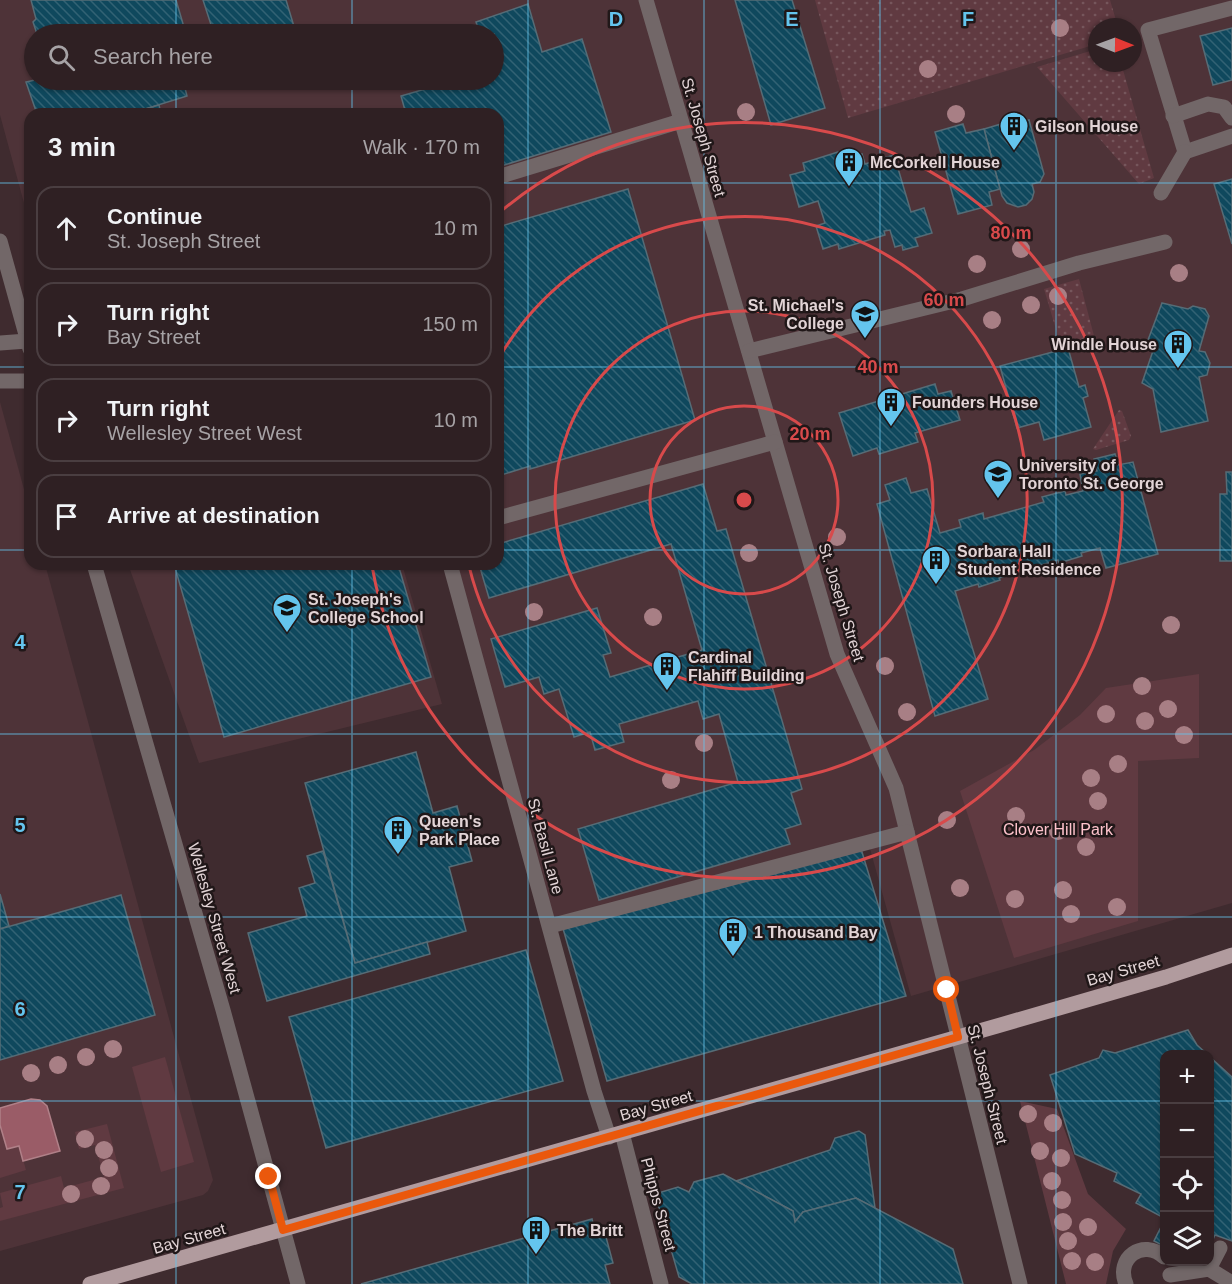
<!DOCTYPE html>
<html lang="en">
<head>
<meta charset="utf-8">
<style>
  body { margin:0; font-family:Arial,sans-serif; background:#3b2d30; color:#f1f3f6 }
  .controls { position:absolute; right:18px; bottom:18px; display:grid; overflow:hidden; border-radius:12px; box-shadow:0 2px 4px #0004 }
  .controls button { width:54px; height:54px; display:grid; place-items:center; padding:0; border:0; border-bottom:2px solid #4a3e41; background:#2f2023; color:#f1f3f6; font:30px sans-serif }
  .compass { position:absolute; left:1088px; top:18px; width:54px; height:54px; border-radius:50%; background:#2f2023; box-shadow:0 2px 4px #0004; rotate:91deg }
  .stop { position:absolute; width:18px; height:18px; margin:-14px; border:4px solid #ea580c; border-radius:50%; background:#fff }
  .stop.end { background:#ea580c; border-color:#fff; box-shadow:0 2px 6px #0008 }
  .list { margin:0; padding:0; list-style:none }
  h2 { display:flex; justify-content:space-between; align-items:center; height:78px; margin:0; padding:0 24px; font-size:26px }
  h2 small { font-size:20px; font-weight:400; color:#a7a3a6 }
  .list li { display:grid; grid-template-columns:39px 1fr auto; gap:18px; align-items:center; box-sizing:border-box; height:84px; margin:0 12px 12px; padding:0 12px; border:2px solid #4a3e41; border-radius:18px }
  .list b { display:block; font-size:22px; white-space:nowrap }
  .list p { margin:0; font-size:20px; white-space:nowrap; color:#a7a3a6 }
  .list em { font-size:20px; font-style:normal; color:#a7a3a6 }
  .icon { flex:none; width:33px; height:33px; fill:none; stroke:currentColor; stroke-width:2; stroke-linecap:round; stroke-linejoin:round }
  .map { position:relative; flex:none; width:1232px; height:1284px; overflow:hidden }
  .search { position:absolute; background:#2f2023; box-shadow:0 2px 4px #0004; left:24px; top:24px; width:480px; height:66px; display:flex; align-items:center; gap:15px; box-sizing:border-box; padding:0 21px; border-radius:33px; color:#a7a3a6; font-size:22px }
  .panel { position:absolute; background:#2f2023; box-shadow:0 2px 4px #0004; left:24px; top:108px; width:480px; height:462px; border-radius:18px }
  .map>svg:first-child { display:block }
</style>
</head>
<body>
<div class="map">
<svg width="1232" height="1284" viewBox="0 0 1232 1284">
  <defs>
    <pattern id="grass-dots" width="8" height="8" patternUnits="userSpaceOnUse" patternTransform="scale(1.5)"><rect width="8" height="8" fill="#603a41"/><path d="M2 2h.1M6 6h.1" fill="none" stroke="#76565c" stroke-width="1.8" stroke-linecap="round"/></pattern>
    <pattern id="building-back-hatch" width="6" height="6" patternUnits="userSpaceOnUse" patternTransform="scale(1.5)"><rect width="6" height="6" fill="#0f485d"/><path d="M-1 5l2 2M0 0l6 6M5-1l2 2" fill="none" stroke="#326274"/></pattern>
  </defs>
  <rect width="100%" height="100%" fill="#3f2b2f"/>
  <g fill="#4e3338" fill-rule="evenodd">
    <path d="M0 0H1232V903L911 996 867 838 550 926 450 564H498V114H30V225L0 115ZM1097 27H1133V63H1097ZM34 34H494V80H34Z"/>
    <path d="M0 402 30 511V564H45L213 1180 208 1191 203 1195 0 1251Z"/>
    <path d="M128 564H402L442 704 199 763Z"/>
  </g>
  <g fill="url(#grass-dots)">
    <path d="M815 0H1110L1118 27H1097V44L848 118Z"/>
    <path d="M1097 49V63H1121L1154 178 1139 184 1037 67Z"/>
    <path d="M1079 279 1098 351 1084 345 1060 343 1044 289Z"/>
    <path d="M1119 410 1122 411 1131 436 1129 440 1096 450 1093 449Z"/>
  </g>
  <g fill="#603a41">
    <path d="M1199 674V758L1138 761V921L1014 958 960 791 1034 750 1080 715 1106 688Z"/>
    <path d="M165 1057 194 1162 161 1172 132 1067Z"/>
    <path d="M1020 1101 1057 1109 1088 1194 1126 1229 1113 1251 1106 1284H1066Z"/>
    <path d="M107 1124 124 1188 0 1221V1208L3 1207 0 1193 61 1176 64 1188 104 1177 95 1145 79 1149 75 1132Z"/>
    <path d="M0 1125 7 1148 19 1145 26 1170 0 1178Z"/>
  </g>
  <path fill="#9a5c67" stroke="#b08088" stroke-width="1.5" d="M31 1099 40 1100 47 1106 60 1151 23 1161 19 1146 7 1149 0 1125V1108Z"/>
  <g fill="url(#building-back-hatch)" stroke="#566c76" stroke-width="1.5">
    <path d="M31 0H176L186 34H37L33 22 36 19Z"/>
    <path d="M203 0H286L296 33 268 34 267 31 256 34H227L226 32 214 34Z"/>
    <path d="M735 0H792L825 108 771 125Z"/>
    <path d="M528 4 542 52 582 39 611 132 498 167V114H406L401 96 456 80H494V34H480L476 22Z"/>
    <path d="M1232 28V80L1213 85 1200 36Z"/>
    <path d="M35 80H183L187 96 129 114H71L70 110 56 114H37L26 82Z"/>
    <path d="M159 105 161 114H129Z"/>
    <path d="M1029 120 1044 174 1040 182 1032 184 1034 192 1032 199 1026 205 1018 207 1007 203 1002 196 984 129 1001 124 1002 127Z"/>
    <path d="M963 124 966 133 984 129 1000 189 989 192 992 205 958 214 935 132Z"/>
    <path d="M838 152 840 161 862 154 865 164 894 155 911 212 924 208 932 233 915 238 918 246 903 250 902 245 895 247 890 230 884 231 885 235 839 249 838 244 823 249 816 226 825 223 818 201 799 207 790 175 805 171 803 163Z"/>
    <path d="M1232 179V244L1214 184Z"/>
    <path d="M628 189 695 420 537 467 530 469V466L498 476V227Z"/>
    <path d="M1162 303 1188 309 1193 306 1205 309 1209 316 1199 351 1205 352 1210 363 1207 375 1199 377 1208 421 1161 432 1153 389 1142 383 1156 342 1148 340Z"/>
    <path d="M1068 348 1079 387 1085 385 1088 396 1083 398 1091 427 1044 440 1039 422 1017 428 1000 366Z"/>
    <path d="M935 384 938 394 951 391 960 420 915 433 918 442 879 454 877 448 853 456 839 413Z"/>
    <path d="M1115 454 1118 465 1133 462 1158 554 1106 568 1100 548 1081 553 1082 556 1059 563 1058 560 999 578 1000 580 979 587 978 584 955 591 988 699 935 716 877 504 890 500 885 485 906 478 911 493 927 489 940 533 961 527 959 520 983 513 984 519 1044 502 1042 497 1065 491 1066 495 1083 491 1080 474 1097 471 1094 459Z"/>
    <path d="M1226 472H1232V561H1220V494H1227Z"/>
    <path d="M703 484 717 531 726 529 802 789 791 793 801 824 785 829 790 844 599 900 578 829 738 782 719 714 703 719 698 701 619 724 624 742 595 750 590 732 574 737 559 689 544 694 539 677 505 687 491 639 597 608 611 653 603 655 610 677 702 650 671 544 489 598 479 564H498V544Z"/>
    <path d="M174 564H398L431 677 224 737Z"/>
    <path d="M416 752 433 813 457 806 472 861 449 867 466 931 355 963 305 783Z"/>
    <path d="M858 839 906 996 607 1081 562 925Z"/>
    <path d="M323 851 355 963 427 942 430 954 267 1001 248 933 307 916 299 888 315 883 307 856Z"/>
    <path d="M0 894 9 926 0 929Z"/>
    <path d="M121 895 155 1015 0 1060V929Z"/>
    <path d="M526 950 563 1081 326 1148 289 1017Z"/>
    <path d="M1188 1030 1197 1045 1207 1054H1164V1218L1136 1203 1141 1194 1114 1181 1117 1173 1075 1154 1050 1075 1099 1058 1103 1050 1115 1053Z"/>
    <path d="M1210 1057 1232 1077V1241L1215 1235 1211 1244 1210 1243Z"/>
    <path d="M859 1131 865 1135 875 1208 856 1198 803 1212 795 1222 793 1211 736 1181 830 1150 835 1138Z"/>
    <path d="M723 1174 793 1211 795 1222 803 1212 856 1198 953 1249 963 1284H692L679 1277 655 1194 678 1187 689 1192 694 1182Z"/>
    <path d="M592 1219 594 1228 603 1226 613 1263 605 1265 610 1284H361Z"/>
    <path d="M1164 1221V1246L1154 1241Z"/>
  </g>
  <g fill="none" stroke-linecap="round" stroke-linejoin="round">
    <g stroke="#726768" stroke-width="15">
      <path d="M646 0 837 654 896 788 1020 1284"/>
      <path d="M1232 8 1148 30 1185 152 1232 136"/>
      <path d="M1173 116 1208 104 1224 107 1232 118"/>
      <path d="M498 177 681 121"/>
      <path d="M1161 193 1185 152"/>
      <path d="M0 241 30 349"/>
      <path d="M0 343 27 341"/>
      <path d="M749 351 962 299 1079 263 1165 242"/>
      <path d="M0 381H30"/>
      <path d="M498 518 775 442"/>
      <path d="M94 564 223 1010 298 1284"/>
      <path d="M450 564 594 1091 609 1137"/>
      <path d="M550 926 907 832"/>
      <path d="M622 1133 661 1284"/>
      <path d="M1209 1269 1220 1248"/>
      <path d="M1170 1275 1209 1269 1232 1283"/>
      <path d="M1126 1284C1115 1258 1143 1238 1164 1257"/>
    </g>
    <path stroke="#b19b9e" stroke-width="15" d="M90 1284 997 1026 1166 977 1232 955"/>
  </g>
  <g fill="#a87f85">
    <circle cx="1060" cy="28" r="9"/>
    <circle cx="928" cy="69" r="9"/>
    <circle cx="746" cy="112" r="9"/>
    <circle cx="956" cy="114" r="9"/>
    <circle cx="1021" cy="249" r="9"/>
    <circle cx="977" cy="264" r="9"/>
    <circle cx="1179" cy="273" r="9"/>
    <circle cx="1058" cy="296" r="9"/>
    <circle cx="1031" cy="305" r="9"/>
    <circle cx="992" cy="320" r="9"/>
    <circle cx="837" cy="537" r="9"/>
    <circle cx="749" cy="553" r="9"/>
    <circle cx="534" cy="612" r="9"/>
    <circle cx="653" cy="617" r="9"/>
    <circle cx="1171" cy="625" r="9"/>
    <circle cx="885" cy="666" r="9"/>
    <circle cx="1142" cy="686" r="9"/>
    <circle cx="1168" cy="709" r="9"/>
    <circle cx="907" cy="712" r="9"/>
    <circle cx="1106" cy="714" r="9"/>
    <circle cx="1145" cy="721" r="9"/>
    <circle cx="1184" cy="735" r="9"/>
    <circle cx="704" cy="743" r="9"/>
    <circle cx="1118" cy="764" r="9"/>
    <circle cx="1091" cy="778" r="9"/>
    <circle cx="671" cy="780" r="9"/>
    <circle cx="1098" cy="801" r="9"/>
    <circle cx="1016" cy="816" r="9"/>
    <circle cx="947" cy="820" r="9"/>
    <circle cx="1058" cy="831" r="9"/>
    <circle cx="1086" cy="847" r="9"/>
    <circle cx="960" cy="888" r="9"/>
    <circle cx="1063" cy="890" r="9"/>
    <circle cx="1015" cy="899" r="9"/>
    <circle cx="1117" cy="907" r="9"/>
    <circle cx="1071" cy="914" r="9"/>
    <circle cx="113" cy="1049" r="9"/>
    <circle cx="86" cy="1057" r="9"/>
    <circle cx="58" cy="1065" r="9"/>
    <circle cx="31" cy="1073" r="9"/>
    <circle cx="1028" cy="1114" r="9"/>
    <circle cx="1053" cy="1123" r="9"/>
    <circle cx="85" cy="1139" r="9"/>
    <circle cx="104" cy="1150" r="9"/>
    <circle cx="1040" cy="1151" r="9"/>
    <circle cx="1061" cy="1158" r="9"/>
    <circle cx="109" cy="1168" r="9"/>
    <circle cx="1052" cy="1181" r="9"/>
    <circle cx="101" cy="1186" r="9"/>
    <circle cx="71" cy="1194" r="9"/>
    <circle cx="1062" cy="1200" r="9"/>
    <circle cx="1063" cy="1222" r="9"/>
    <circle cx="1088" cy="1227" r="9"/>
    <circle cx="1068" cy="1241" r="9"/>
    <circle cx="1072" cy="1261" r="9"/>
    <circle cx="1095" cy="1262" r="9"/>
  </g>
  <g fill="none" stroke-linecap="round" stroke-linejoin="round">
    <path stroke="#ea580c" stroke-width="8" d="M269 1177 283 1230 958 1037 947 990"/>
  </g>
  <path fill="none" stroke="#64c5ee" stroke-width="1.5" stroke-opacity="0.55" d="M176 0V34M352 0V34M528 0V1284M704 0V1284M880 0V1284M1056 0V1284M176 80V114M352 80V114M0 183H30M498 183H1232M0 367H30M498 367H1232M0 550H30M498 550H1232M176 564V1284M352 564V1284M0 734H1232M0 917H1232M0 1101H1164M1210 1101H1232"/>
  <g fill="none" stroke="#d84a4b" stroke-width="3">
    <circle cx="744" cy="500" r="94"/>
    <circle cx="744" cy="500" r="189"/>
    <path d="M499 358A283 283 0 1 1 469 566"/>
    <path d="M499 213A378 378 0 1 1 372 566"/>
  </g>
  <defs>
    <g id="building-pin" transform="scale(1.5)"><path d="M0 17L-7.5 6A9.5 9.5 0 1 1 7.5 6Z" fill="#64c5ee" stroke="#201718"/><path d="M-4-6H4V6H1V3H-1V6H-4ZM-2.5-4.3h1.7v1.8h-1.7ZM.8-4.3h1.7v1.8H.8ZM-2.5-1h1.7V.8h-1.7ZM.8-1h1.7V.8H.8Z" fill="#111"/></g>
    <g id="university-pin" transform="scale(1.5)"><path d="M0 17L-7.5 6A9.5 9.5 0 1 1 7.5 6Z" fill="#64c5ee" stroke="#201718"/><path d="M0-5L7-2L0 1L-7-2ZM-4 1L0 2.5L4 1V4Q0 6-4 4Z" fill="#111"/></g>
    <g id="school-pin" transform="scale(1.5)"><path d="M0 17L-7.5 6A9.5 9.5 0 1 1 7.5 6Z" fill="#64c5ee" stroke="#201718"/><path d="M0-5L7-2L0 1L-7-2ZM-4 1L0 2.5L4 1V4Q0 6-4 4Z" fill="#111"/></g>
  </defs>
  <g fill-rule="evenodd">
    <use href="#building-pin" x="1014" y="126"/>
    <use href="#building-pin" x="849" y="162"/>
    <use href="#university-pin" x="865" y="314"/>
    <use href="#building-pin" x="1178" y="344"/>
    <use href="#building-pin" x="891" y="402"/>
    <use href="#university-pin" x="998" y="474"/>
    <use href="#building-pin" x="936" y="560"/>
    <use href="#school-pin" x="287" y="608"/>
    <use href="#building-pin" x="667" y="666"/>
    <use href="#building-pin" x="398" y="830"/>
    <use href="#building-pin" x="733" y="932"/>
    <use href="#building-pin" x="536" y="1230"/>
  </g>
  <g text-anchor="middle" stroke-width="5" stroke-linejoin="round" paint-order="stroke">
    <g font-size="16" font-weight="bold" fill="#e2d4d6" stroke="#201718" text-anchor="start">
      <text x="1035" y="132">Gilson House</text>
      <text x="870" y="168">McCorkell House</text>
      <text x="844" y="311" text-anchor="end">St. Michael's<tspan x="844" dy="18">College</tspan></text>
      <text x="1157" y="350" text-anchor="end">Windle House</text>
      <text x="912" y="408">Founders House</text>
      <text x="1019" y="471">University of<tspan x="1019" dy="18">Toronto St. George</tspan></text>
      <text x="957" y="557">Sorbara Hall<tspan x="957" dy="18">Student Residence</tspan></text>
      <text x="308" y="605">St. Joseph's<tspan x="308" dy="18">College School</tspan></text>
      <text x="688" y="663">Cardinal<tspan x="688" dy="18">Flahiff Building</tspan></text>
      <text x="419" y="827">Queen's<tspan x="419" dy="18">Park Place</tspan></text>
      <text x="754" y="938">1 Thousand Bay</text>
      <text x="557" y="1236">The Britt</text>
    </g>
    <g font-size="16" fill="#e2d4d6" stroke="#201718">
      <text transform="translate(704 137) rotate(74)" y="6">St. Joseph Street</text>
      <text transform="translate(842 602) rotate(73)" y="6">St. Joseph Street</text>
      <text transform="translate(546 846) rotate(75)" y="6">St. Basil Lane</text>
      <text transform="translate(215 918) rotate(74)" y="6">Wellesley Street West</text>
      <text transform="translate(1123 970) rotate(-16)" y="6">Bay Street</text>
      <text transform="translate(988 1084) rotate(76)" y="6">St. Joseph Street</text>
      <text transform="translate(656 1105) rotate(-16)" y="6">Bay Street</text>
      <text transform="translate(659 1204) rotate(75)" y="6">Phipps Street</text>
      <text transform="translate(189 1238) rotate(-16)" y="6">Bay Street</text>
    </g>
    <g font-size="16" fill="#fec3cc" stroke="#201718">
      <text x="1058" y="835">Clover Hill Park</text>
    </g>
  </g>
  <g font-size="20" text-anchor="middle" font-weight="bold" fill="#64c5ee" stroke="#201718" stroke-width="5" stroke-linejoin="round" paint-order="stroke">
    <text x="616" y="26">D</text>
    <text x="792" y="26">E</text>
    <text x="968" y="26">F</text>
    <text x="20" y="649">4</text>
    <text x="20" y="832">5</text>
    <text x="20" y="1016">6</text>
    <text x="20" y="1199">7</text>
  </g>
  <circle cx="744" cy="500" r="9" fill="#d84a4b" stroke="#201718" stroke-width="3"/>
  <g font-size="18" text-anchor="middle" font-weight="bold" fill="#d84a4b" stroke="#201718" stroke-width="5" stroke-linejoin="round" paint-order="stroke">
    <text x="1011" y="239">80 m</text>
    <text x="944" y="306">60 m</text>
    <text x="878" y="373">40 m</text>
    <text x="810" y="440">20 m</text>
  </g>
</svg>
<div class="controls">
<button>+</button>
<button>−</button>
<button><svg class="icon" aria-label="locate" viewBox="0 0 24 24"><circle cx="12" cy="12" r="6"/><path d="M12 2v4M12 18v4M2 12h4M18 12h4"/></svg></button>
<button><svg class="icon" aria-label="layers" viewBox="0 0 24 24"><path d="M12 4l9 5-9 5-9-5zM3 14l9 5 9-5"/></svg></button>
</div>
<svg class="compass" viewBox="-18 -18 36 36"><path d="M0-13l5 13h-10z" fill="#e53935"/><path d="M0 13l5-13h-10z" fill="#a7a3a6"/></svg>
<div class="stop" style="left:947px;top:990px"></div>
<div class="stop end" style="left:269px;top:1177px"></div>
<div class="search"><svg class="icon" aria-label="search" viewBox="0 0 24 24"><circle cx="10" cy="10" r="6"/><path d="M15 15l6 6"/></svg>Search here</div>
<section class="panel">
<h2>3 min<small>Walk · 170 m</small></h2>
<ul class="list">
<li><svg class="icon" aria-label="ahead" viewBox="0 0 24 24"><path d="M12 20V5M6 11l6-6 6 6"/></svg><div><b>Continue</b><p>St. Joseph Street</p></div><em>10 m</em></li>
<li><svg class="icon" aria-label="right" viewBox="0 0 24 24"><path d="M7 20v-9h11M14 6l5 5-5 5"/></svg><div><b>Turn right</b><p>Bay Street</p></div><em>150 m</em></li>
<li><svg class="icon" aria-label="right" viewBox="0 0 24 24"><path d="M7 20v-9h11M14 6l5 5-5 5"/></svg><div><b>Turn right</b><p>Wellesley Street West</p></div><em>10 m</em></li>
<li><svg class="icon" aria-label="arrive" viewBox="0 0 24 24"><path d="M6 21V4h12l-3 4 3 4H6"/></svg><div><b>Arrive at destination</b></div></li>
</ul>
</section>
</div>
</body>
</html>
